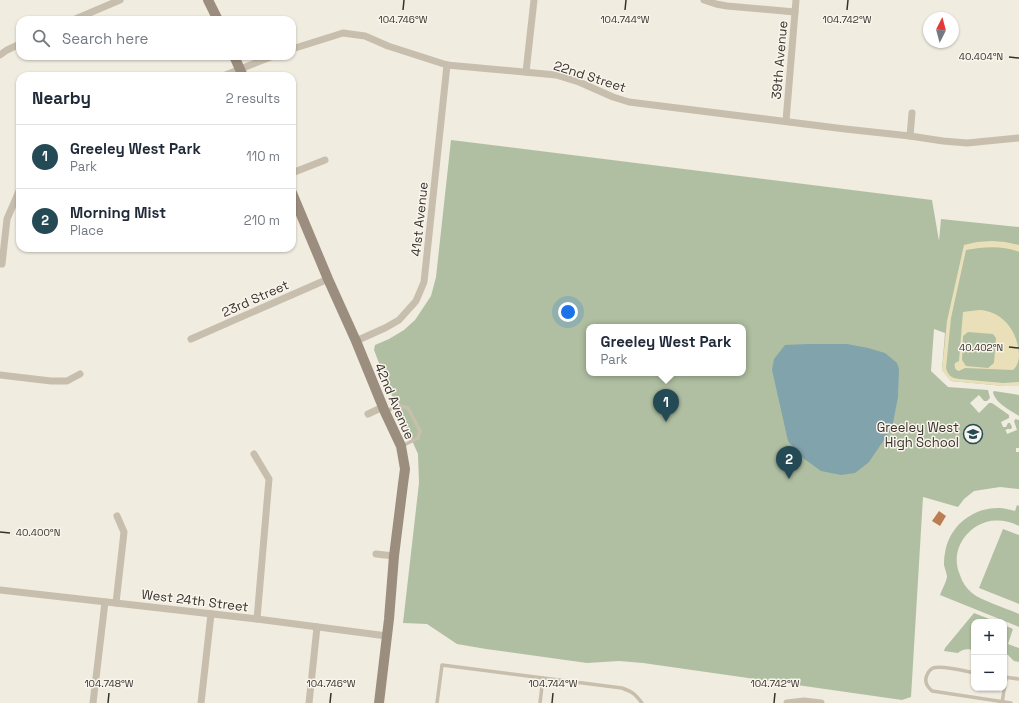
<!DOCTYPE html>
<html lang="en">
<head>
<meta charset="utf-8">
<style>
  body { margin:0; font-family:"Space Grotesk",sans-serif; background:#f2f2f3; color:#1f2937 }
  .controls { position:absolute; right:12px; bottom:12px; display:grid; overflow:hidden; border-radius:8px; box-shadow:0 1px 3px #0004 }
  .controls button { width:36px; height:36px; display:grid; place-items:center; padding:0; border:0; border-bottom:1px solid #e0e1e3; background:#fff; color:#1f2937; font:20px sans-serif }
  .compass { position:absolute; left:923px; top:12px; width:36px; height:36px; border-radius:50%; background:#fff; box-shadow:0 1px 3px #0004; rotate:6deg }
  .you { position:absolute; left:568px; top:312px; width:14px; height:14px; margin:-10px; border:3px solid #fff; border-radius:50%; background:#1a73e8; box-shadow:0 0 0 6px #1a73e833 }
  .badge { display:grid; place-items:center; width:26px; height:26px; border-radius:50%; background:#244a55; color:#fff; font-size:13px; font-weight:700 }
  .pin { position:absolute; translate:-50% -33px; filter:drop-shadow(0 1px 2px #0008) }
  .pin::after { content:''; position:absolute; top:21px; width:14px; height:12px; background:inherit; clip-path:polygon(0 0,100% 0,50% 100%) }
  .popup { position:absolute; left:586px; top:324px; width:160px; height:52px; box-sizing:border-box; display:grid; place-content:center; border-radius:8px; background:#fff; filter:drop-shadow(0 1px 3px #0005); font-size:13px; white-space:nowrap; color:#747a83 }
  .popup b { font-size:15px; color:#1f2937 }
  .popup::after { content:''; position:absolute; left:50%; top:100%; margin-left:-8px; border:8px solid transparent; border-top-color:#fff }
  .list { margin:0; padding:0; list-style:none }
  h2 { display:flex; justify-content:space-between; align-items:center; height:52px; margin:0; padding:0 16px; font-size:17px }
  h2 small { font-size:13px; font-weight:400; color:#747a83 }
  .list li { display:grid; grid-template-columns:26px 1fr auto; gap:12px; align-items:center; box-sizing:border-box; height:64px; padding:0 16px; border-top:1px solid #e0e1e3 }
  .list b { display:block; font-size:15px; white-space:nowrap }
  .list p { margin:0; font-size:13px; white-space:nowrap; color:#747a83 }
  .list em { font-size:13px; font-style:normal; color:#747a83 }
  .icon { flex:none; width:22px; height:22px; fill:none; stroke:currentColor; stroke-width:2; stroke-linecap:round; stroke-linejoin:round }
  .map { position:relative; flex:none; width:1019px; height:703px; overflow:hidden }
  .search { position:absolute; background:#fff; box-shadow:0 1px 3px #0004; left:16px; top:16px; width:280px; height:44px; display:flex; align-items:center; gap:10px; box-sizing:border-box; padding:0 14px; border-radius:12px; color:#747a83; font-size:15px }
  .panel { position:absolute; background:#fff; box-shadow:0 1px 3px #0004; left:16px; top:72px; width:280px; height:180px; border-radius:12px }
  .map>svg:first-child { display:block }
</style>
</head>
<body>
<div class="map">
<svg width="1019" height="703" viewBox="0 0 1019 703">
  <rect width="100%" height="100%" fill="#f1ece0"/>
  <g fill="#b0bfa1" fill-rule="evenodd">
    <path d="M451 140 932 200 939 241 941 219 1019 227V386H1004L951 381 942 370 945 333 934 329 931 371 948 387 988 390 990 398 987 401H984L979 395 970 403 979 413 989 403H992L1009 415V418L1001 422 1003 427H1006L1008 423H1010L1012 427 1011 429H1007L1005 431H1006L1007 434 1017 430 1014 421 1015 420V419L1019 420V448H1016V452H1019V489L1000 487 974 491 964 499 958 507 923 497 911 697 902 700 643 663 619 661 587 663 486 649 457 644 427 624 403 623 419 483 418 454 389 389 374 350 375 345 389 339 404 330 415 320 431 296 436 277ZM589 327H743V373H589Z"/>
    <path d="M994 391 1019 395V416C1010 410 995 403 993 392Z"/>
    <path d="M1017 505 1019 506V526C1009 521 997 519 986 522 964 529 950 553 960 575 962 582 966 588 972 593 982 601 1006 608 1019 614V627L940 595C942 589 946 583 947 577 947 574 945 569 944 565 944 562 944 557 945 553 949 526 973 507 1000 508 1005 508 1010 510 1015 511Z"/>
    <path d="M1003 529 1019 535V604L979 588Z"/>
    <path d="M974 613 997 622H974V651C969 648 962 649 958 653L944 651 945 648Z"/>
    <path d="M1004 625 1013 629 1008 644 1019 648V662L1014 661 1008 655 1004 653Z"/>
  </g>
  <g fill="#e9e0ba" fill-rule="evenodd">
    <path d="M992 241 1005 242 1019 245V252C1002 245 983 247 966 250L951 318 946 368C948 376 952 378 959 379L1003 383 1019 382V386H1004L951 381 942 370 947 321 964 245 977 242Z"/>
    <path d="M979 310C1003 311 1019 332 1019 357 1018 362 1017 367 1013 370L965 368 959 371C955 370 954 367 955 363L959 361 963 312ZM968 332 993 334 996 338 994 363 988 368 966 366 962 360 963 336Z"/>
  </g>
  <path fill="#81a3ab" d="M808 344H847L868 348 885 353 897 363 899 369 898 397 892 428 869 462 855 473 841 475 821 471 803 458 788 441 772 370 774 359 785 345Z"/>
  <path fill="#bb7e54" d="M939 511 946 516 940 526 932 521Z"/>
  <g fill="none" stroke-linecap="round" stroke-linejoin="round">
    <g stroke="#c8bead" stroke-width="3.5">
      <path d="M386 411 400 406 408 408 420 431 418 438 402 446"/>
      <path d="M974 673C965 671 941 665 933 668 929 670 927 674 926 678 925 684 928 687 932 691L1011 703"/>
      <path d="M1004 677 1019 679"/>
      <path d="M437 703 442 665 622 688C633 692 635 694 642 703"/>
      <path d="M540 703 543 678"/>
      <path d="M1002 703 1006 678"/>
    </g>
    <g stroke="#c8bead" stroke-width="7">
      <path d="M704 0 716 4 727 6 795 12"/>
      <path d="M73 20 120 0"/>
      <path d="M292 49 343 33 365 36 388 46 447 65 556 75 579 82 613 97 629 102 845 129 910 136 943 141 967 143 1019 138"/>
      <path d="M0 55 7 50 20 44"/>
      <path d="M526 72 534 0"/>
      <path d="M223 76 273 56"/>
      <path d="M786 121 796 0"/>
      <path d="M910 136 912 113"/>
      <path d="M292 173 325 160"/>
      <path d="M0 264H2L7 219 20 189"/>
      <path d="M191 339 328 279"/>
      <path d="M356 341 385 328 399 320 416 301 424 282 447 65"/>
      <path d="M0 375 51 381H67L80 374"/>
      <path d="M368 414 383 407"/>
      <path d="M254 454 269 479 257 619"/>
      <path d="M376 554 394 556"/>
      <path d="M0 590 257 619 387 636"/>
      <path d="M116 603 124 532 117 516"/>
      <path d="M93 703 105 602"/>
      <path d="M201 703 211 614"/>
      <path d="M309 703 317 627"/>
      <path d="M787 703 804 701 821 703"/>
    </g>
    <g stroke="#9c8e7e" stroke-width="10">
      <path d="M208 0 218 20"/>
      <path d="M234 56 243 76"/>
      <path d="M292 193 328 279 356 341 385 412 401 446 405 469 403 484 394 556 389 619 379 703"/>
    </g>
  </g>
  <path fill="none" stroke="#37312b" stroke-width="1.5" d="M403 10 404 0M625 10 626 0M847 10 848 0M1009 57 1019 58M1009 347 1019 348M0 532 10 533M108 703 109 693M330 703 331 693M552 703 553 693M774 703 775 693"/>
  <defs>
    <g id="school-ring" transform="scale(1)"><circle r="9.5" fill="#f9f5ec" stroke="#244a55" stroke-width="1.5"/><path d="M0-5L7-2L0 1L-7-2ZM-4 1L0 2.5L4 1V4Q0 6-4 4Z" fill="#244a55"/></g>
  </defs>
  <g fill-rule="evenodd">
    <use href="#school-ring" x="973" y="434"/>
  </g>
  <g text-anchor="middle" stroke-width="3" stroke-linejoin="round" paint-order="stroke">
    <g font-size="13" fill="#37312b" stroke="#f9f5ec">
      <text transform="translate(779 60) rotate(-85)" y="5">39th Avenue</text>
      <text transform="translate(590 76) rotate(18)" y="5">22nd Street</text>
      <text transform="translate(419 219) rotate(-84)" y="5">41st Avenue</text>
      <text transform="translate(255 298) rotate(-24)" y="5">23rd Street</text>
      <text transform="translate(395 401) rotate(67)" y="5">42nd Avenue</text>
      <text transform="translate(195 600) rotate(7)" y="5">West 24th Street</text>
    </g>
    <g font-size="13" fill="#37312b" stroke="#f9f5ec" text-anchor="end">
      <text x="959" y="432">Greeley West<tspan x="959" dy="15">High School</tspan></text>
    </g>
  </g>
  <g font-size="10" text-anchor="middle" fill="#37312b" stroke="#f9f5ec" stroke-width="3" stroke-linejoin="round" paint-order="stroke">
    <text x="403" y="23">104.746°W</text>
    <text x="625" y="23">104.744°W</text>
    <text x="847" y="23">104.742°W</text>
    <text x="981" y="60">40.404°N</text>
    <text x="981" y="351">40.402°N</text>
    <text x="38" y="536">40.400°N</text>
    <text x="109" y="687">104.748°W</text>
    <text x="331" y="687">104.746°W</text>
    <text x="553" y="687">104.744°W</text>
    <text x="775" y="687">104.742°W</text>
  </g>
</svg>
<div class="controls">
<button>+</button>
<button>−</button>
</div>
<svg class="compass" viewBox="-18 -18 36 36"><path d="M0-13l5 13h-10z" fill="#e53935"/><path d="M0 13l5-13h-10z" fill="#747a83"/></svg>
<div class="you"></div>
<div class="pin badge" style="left:666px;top:422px">1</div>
<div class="popup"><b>Greeley West Park</b>Park</div>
<div class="pin badge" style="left:789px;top:479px">2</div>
<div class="search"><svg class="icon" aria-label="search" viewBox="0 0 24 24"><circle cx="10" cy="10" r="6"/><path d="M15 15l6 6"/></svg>Search here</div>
<section class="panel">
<h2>Nearby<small>2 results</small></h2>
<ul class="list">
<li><span class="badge">1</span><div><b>Greeley West Park</b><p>Park</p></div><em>110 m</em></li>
<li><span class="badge">2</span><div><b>Morning Mist</b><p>Place</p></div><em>210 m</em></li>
</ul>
</section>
</div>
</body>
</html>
